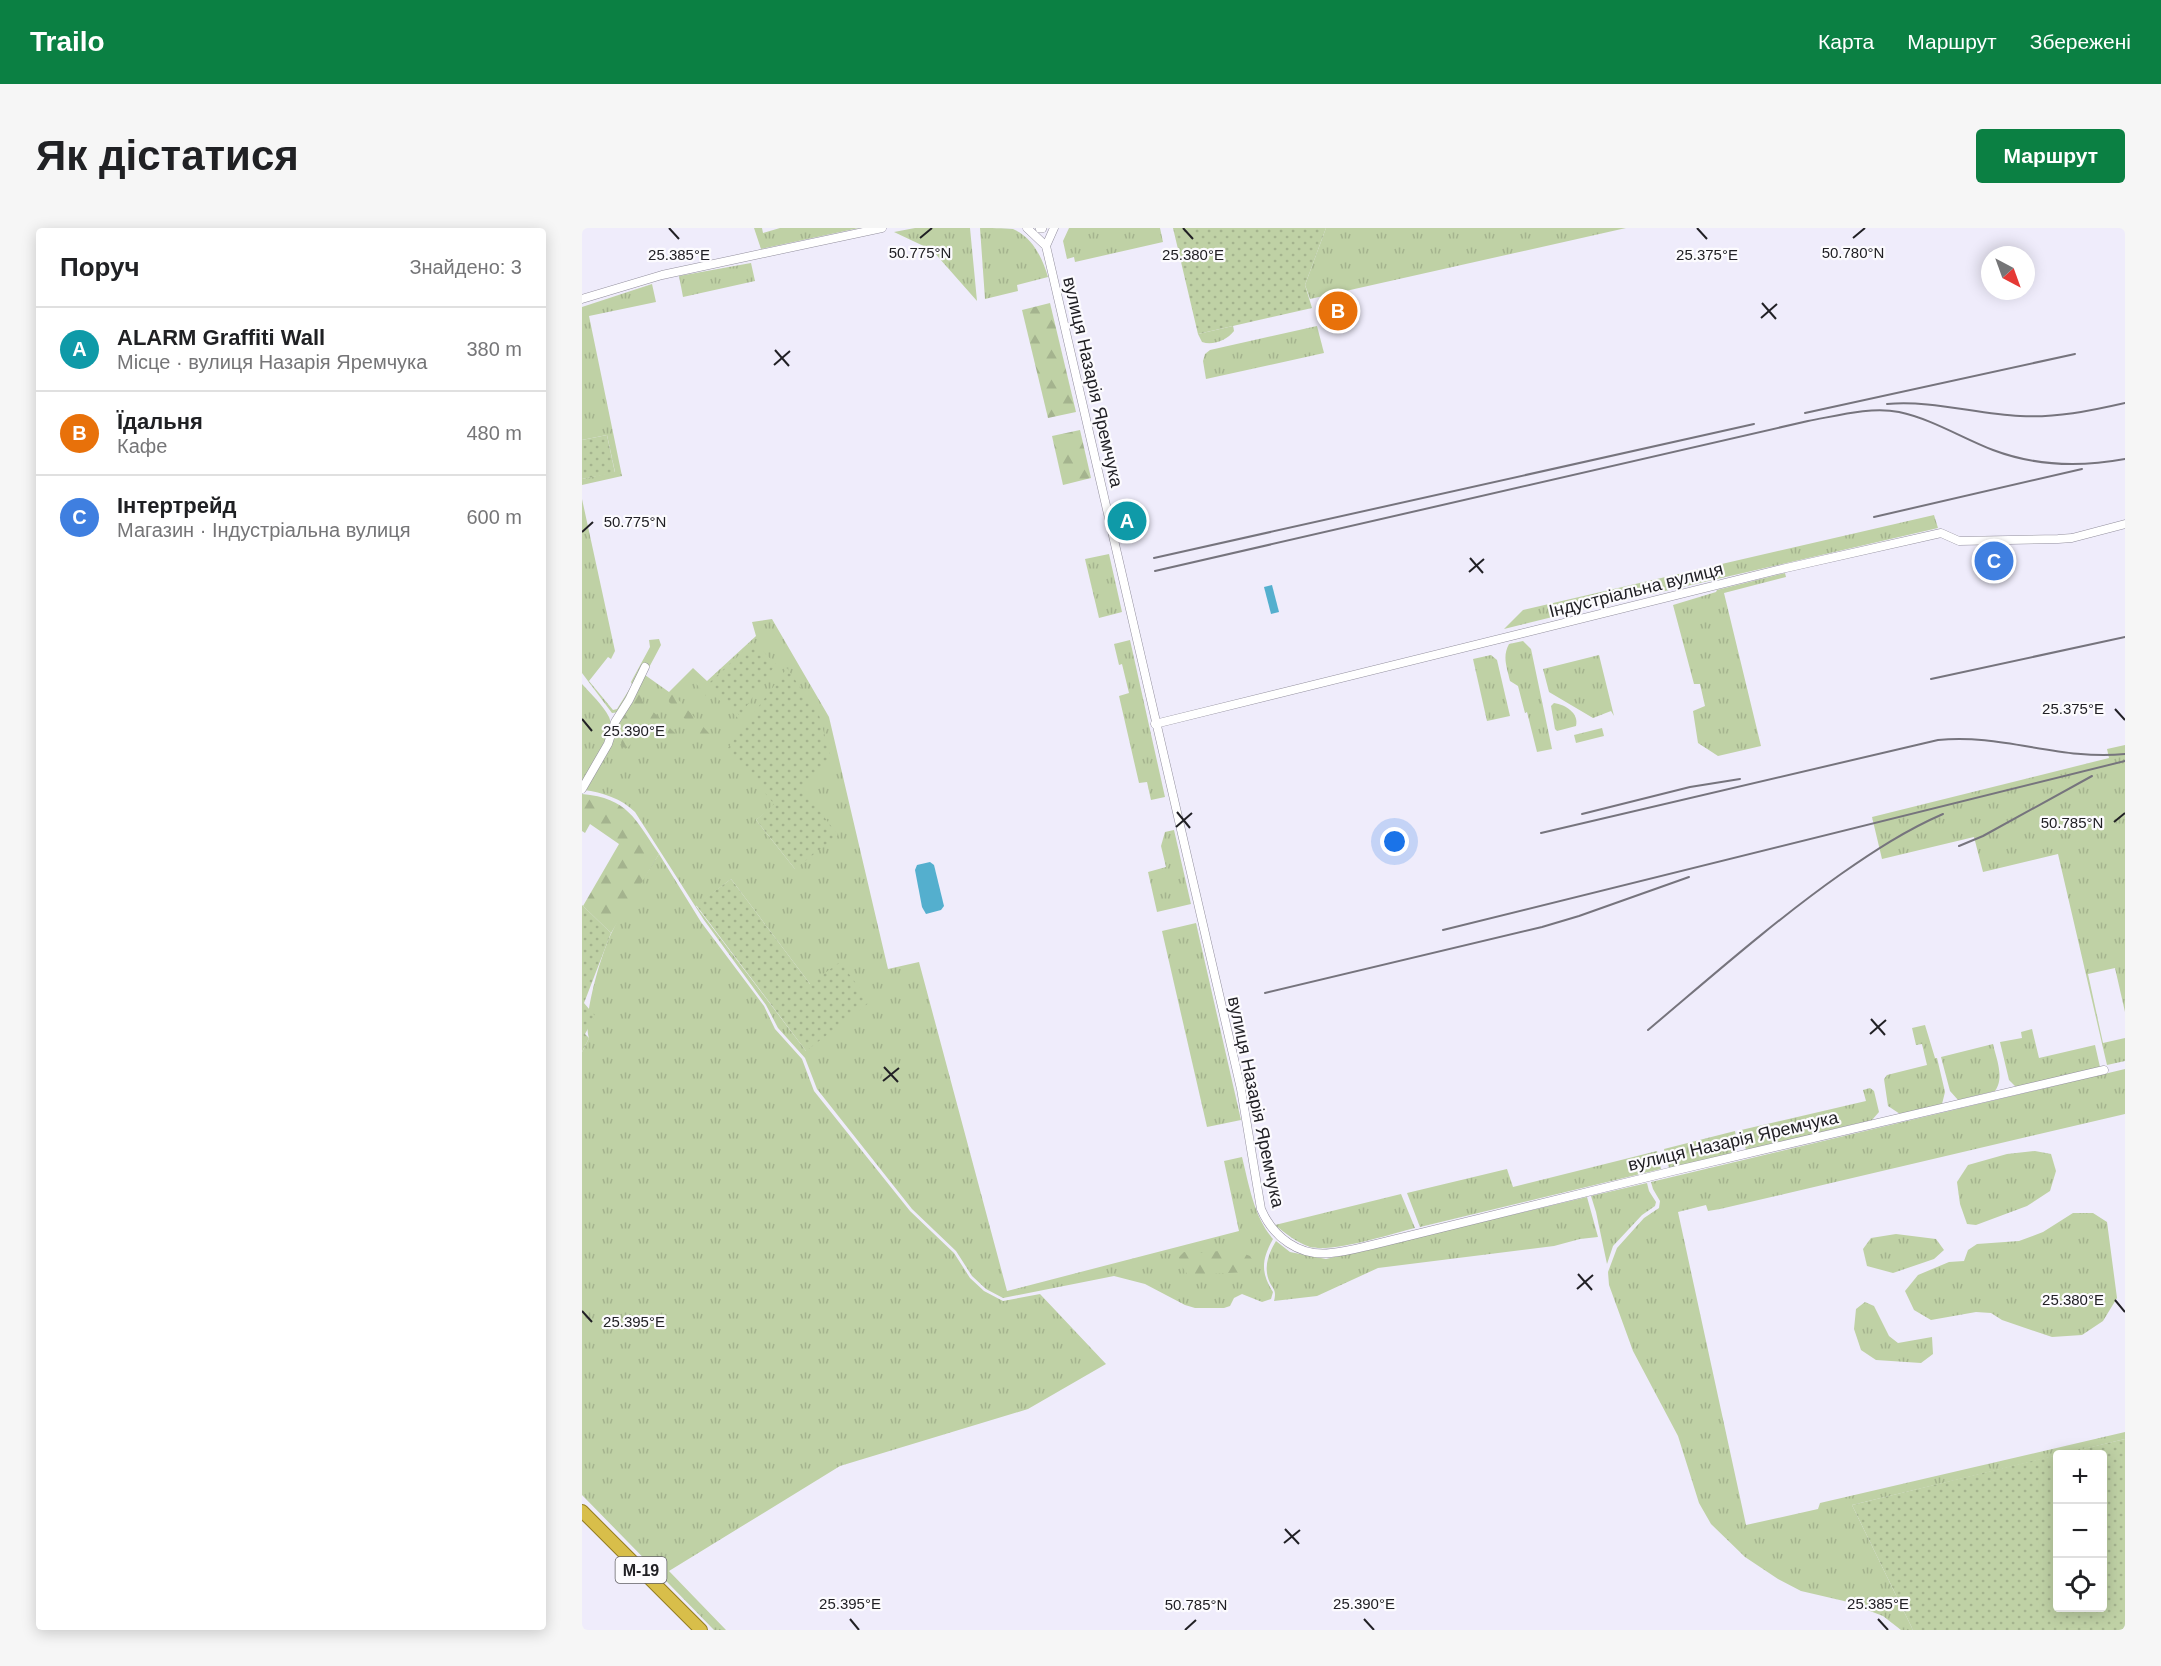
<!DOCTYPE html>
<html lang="uk">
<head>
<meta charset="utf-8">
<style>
  body { margin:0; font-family:Arial,sans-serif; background:#f6f6f6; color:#202124 }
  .controls { position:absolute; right:18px; bottom:18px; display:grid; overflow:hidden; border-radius:6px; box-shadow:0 3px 15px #0003 }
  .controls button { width:54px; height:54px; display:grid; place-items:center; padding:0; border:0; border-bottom:2px solid #e0e0e0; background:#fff; color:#202124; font:30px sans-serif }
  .compass { position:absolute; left:1399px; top:18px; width:54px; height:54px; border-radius:50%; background:#fff; box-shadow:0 3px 15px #0003; rotate:139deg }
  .you { position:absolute; left:813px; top:614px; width:21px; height:21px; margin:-15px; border:4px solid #fff; border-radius:50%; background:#1a73e8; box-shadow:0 0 0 9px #1a73e833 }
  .badge { display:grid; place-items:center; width:39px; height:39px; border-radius:50%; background:#0b8043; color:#fff; font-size:20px; font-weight:700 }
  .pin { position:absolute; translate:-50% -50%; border:3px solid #fff; box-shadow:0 2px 6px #0006 }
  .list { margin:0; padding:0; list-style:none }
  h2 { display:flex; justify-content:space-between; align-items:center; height:78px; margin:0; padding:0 24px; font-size:26px }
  h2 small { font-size:20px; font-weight:400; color:#757577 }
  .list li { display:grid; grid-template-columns:39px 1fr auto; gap:18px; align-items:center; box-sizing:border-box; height:84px; padding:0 24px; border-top:2px solid #e0e0e0 }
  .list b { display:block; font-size:22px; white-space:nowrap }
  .list p { margin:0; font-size:20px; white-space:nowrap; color:#757577 }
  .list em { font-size:20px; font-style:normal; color:#757577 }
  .icon { flex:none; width:33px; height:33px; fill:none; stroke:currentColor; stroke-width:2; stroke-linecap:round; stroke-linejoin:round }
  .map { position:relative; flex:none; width:1543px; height:1402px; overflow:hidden; border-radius:6px }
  header { display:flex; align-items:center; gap:36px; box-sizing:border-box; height:84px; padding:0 30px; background:#0b8043; color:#fff }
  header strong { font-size:28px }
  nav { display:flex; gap:33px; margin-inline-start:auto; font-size:21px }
  .intro { display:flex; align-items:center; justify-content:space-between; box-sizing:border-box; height:144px; padding:0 36px }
  h1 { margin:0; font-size:42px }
  .button { padding:15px 27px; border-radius:6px; background:#0b8043; color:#fff; font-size:21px; font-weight:700 }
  main { display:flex; gap:36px; padding:0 36px }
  aside { flex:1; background:#fff; border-radius:6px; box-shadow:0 3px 15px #0003 }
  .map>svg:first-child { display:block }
</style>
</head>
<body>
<header>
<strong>Trailo</strong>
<nav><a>Карта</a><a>Маршрут</a><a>Збережені</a></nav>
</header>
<div class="intro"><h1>Як дістатися</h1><a class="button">Маршрут</a></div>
<main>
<aside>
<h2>Поруч<small>Знайдено: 3</small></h2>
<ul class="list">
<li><span class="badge" style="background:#0f9aa8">A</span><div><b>ALARM Graffiti Wall</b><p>Місце · вулиця Назарія Яремчука</p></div><em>380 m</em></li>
<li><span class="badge" style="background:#e8710a">B</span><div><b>Їдальня</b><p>Кафе</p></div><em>480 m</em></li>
<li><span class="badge" style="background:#3f7fe0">C</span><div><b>Інтертрейд</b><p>Магазин · Індустріальна вулиця</p></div><em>600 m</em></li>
</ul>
</aside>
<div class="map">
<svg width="1543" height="1402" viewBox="0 0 1543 1402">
  <defs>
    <pattern id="grass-tufts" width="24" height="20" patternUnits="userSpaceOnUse" patternTransform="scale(1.5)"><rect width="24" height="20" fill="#bfd1a5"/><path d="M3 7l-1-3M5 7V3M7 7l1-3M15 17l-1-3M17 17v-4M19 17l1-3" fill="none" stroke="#a4b38e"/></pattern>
    <pattern id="forest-firs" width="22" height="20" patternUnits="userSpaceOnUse" patternTransform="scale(1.5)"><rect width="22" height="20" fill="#bfd1a5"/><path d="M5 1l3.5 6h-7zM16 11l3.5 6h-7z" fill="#a4b38e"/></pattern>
    <pattern id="park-dots" width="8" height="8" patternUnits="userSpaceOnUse" patternTransform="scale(1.5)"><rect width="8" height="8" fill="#bfd1a5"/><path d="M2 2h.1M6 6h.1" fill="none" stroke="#a4b38e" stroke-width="1.8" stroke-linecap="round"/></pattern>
  </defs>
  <rect width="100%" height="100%" fill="#efecfb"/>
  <g fill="url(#grass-tufts)" fill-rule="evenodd">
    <path d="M172 0H180L181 5 198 0H277L179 21Z"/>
    <path d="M333 0H388L395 73 350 22 312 4Z"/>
    <path d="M398 0C407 0 422 0 431 1 451 10 460 29 466 49L435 57 436 63 403 71Z"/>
    <path d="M487 0H578L581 14 493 34 492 29 485 31 481 13Z"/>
    <path d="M744 0H1044L728 71 723 57Z"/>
    <path d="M169 35 173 53 101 69 97 48Z"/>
    <path d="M70 56 74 74 7 88 40 248 0 257V251L33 244 25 207 0 212V79Z"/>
    <path d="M651 98 652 103C645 112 631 118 620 114L616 106Z"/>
    <path d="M735 98 742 125 624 151 621 133 623 126 628 122Z"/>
    <path d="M0 271 33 423 29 431 26 429 7 453 31 482 35 481 50 457 49 454 68 419 67 412 77 411 79 417 63 447 87 464 111 440 125 453 174 408 170 394 190 391 247 489 306 741 337 734 425 1063 657 1003 642 933 660 929C667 957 672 989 691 1011 680 1031 678 1044 691 1064L689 1071 680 1074 660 1066 652 1070 648 1078 642 1080H613L603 1077 563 1056 532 1048 421 1070 404 1061 390 1048 374 1023 330 981 235 861 223 830 196 800 184 777 122 692 53 584C40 571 20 564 2 562L38 484 30 485 0 445ZM193 577 213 641 174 592ZM149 651 228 756 224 823 114 678Z"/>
    <path d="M1352 287 1356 300 1070 366 1068 359 1028 369 1007 380 922 401 941 382Z"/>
    <path d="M527 326 540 384 517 390 503 331Z"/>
    <path d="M1203 345 1204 349 1142 365 1179 518 1136 528 1116 515 1111 483 1123 478 1118 456H1112L1091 377 1134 364 1135 362Z"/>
    <path d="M548 412 583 569 569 572 565 554 557 555 537 468 547 465 540 436 537 437 532 416Z"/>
    <path d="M941 413 949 421 970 521 955 524 945 484 943 485 936 458 928 453C925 439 920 429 927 416Z"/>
    <path d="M909 427 915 432 928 488 905 493 891 431Z"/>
    <path d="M1017 427 1032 488 1029 483 1011 490 967 464 961 441Z"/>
    <path d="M0 456C9 466 21 477 27 489 35 507 9 542 0 558Z"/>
    <path d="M972 475C984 477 997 485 994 498L975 503 973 501 969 478Z"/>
    <path d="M1020 500 1022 508 994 515 992 507Z"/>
    <path d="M1543 517V784L1533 740 1506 746 1521 815 1543 810V833L1525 837 1476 626 1401 644 1392 609 1300 631 1290 589 1527 530 1525 521Z"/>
    <path d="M592 602 609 676 575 684 566 644 584 639 579 618 583 604Z"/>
    <path d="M77 626 119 694 182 778 193 801 220 831 232 863 328 983 372 1025 388 1050 402 1063 421 1073 458 1066 524 1136 446 1181 258 1238 87 1343 144 1402H132L0 1267V824L7 810C0 790 19 727 29 706 42 678 61 652 77 626Z"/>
    <path d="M614 695 659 892 625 899 580 703Z"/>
    <path d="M1343 797 1353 830H1355L1363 864 1360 876 1318 886 1306 878 1302 851 1305 847 1345 837 1340 816 1334 817 1330 800Z"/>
    <path d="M1450 801 1457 830 1513 817 1518 839 1434 859 1427 852 1418 814 1440 810 1439 804Z"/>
    <path d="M1411 816C1414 830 1423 850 1413 863L1376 872 1368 863 1359 829Z"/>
    <path d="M1543 841V886L1138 981 1126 983 1124 977 1096 984 1164 1297 1236 1281 1238 1275 1543 1204V1211L1270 1277 1331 1402H1319L1301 1388 1262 1373 1219 1363 1196 1351 1163 1329 1129 1296 1117 1275 1096 1208 1051 1123 1027 1057 1026 1044 1035 1020 1062 990 1077 980 1078 973 1071 961 1069 954Z"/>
    <path d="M1288 860 1292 863 1297 884 1290 892 1164 922 1159 902 1284 873 1281 862Z"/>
    <path d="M1153 903 1155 914 1152 925 1087 940 1082 921Z"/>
    <path d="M1075 923 1079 941 838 999 825 965 925 941 931 959Z"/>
    <path d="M1453 923 1469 926 1474 943 1468 963 1445 978 1394 997 1385 996 1378 976 1375 954 1386 937 1425 926Z"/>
    <path d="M1065 955 1067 963 1074 974 1073 978 1060 987 1031 1018 1025 1036 1014 984 1009 968Z"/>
    <path d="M819 966 833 1000C809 1006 750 1025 728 1019 714 1014 704 1006 693 997Z"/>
    <path d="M1005 969 1016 1009 998 1011 972 1018 796 1040 735 1068 692 1073C694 1064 693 1063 688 1055 681 1040 686 1026 694 1013L708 1024 744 1031Z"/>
    <path d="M1491 985H1511L1525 994 1535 1070 1521 1093 1500 1107 1470 1109 1420 1092 1409 1085 1394 1084 1349 1092 1332 1082 1323 1063 1336 1047 1367 1034 1382 1033 1386 1022 1395 1016 1437 1013 1461 1004Z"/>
    <path d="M1314 1006 1354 1011 1362 1022 1352 1031 1311 1045 1285 1038 1281 1021 1289 1010Z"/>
    <path d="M1283 1074 1292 1078 1307 1108 1316 1115 1350 1109 1351 1126 1339 1135 1294 1132 1279 1122 1272 1101 1274 1081Z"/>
  </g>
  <g fill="url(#forest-firs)">
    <path d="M468 75 494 184 466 190 440 82Z"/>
    <path d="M498 202 509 250 481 257 470 208Z"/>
    <path d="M118 449 158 488V490H156L134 469 124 468 112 453 114 450Z"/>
    <path d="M63 451 60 473 94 506 95 510H91L76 495 61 488 51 493 48 499 55 510 45 520 39 519 40 490Z"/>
    <path d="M91 466 136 515 133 519H129L87 474 86 467Z"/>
    <path d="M0 566C46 570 53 591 77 626L29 705 1 678 37 616 8 596 3 605 0 603Z"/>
    <path d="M650 1021 668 1028 673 1036 666 1044 606 1047 598 1036 597 1029 602 1024 622 1025Z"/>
  </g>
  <g fill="url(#park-dots)">
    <path d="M591 0H744L723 57 730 80 616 106Z"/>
    <path d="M25 207 33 245 0 251V212Z"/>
    <path d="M171 414 194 436 159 486 127 455Z"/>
    <path d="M205 440 237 487 250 533 219 559 256 607 213 641 174 592 192 576 146 520Z"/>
    <path d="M149 651 228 756 258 734 288 774 224 823 114 677Z"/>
    <path d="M0 677 29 705 2 775 13 788 3 806 7 810 0 824Z"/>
    <path d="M1543 1211V1402H1331L1270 1277 1475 1227 1476 1380H1520V1226H1479Z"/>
  </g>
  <g fill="#54afce">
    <path d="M690 357 697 384 689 386 682 359Z"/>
    <path d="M348 634 352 637 362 678 359 682 344 686 340 679 333 642 335 637Z"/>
  </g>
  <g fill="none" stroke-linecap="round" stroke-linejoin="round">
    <g stroke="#928f9d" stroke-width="9">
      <g id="minor">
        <path d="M445 0 464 18 659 861 679 981C691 1009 717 1029 749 1025 763 1024 777 1020 790 1017L1091 943 1522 842"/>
        <path d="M464 18 472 0"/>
        <path d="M0 71 80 47 300 0"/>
        <path d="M573 496 1204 340 1359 305 1377 313 1476 311 1490 310 1543 296"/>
        <path d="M0 561 26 516 33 494 47 472 63 439"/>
      </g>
    </g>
    <g stroke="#928f9d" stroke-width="10">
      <path id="tertiary" d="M458 0H460"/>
    </g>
    <g stroke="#927c1f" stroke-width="14">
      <path id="trunk" d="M0 1283 119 1402"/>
    </g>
    <use href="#minor" stroke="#fff" stroke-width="8"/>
    <use href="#tertiary" stroke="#fff" stroke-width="9"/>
    <use href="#trunk" stroke="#d8be4a" stroke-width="12"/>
    <g stroke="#76747d" stroke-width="2">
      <path d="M1305 176C1350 172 1394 186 1438 188 1474 190 1508 183 1543 175"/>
      <path d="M1223 185 1493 126"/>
      <path d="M1292 289 1500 241"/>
      <path d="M572 330 1172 196"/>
      <path d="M573 343 1226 193C1254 188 1289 178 1317 184 1350 191 1380 210 1411 222 1453 238 1499 239 1543 231"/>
      <path d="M1349 451 1543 409"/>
      <path d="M1000 586 1108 559 1158 551"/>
      <path d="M959 605 1356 512C1419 505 1479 533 1543 526"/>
      <path d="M1377 618 1401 608 1510 548"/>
      <path d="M861 702 1543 533"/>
      <path d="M683 765 960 699 997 688 1107 649"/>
      <path d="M1066 802C1129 749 1191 694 1259 646 1292 623 1324 602 1361 586"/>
    </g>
  </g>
  <path fill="none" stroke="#212025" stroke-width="2" d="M87 0 97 11M601 0 611 11M1115 0 1125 11M338 10 350 0M1271 10 1283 0M1180 75 1194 91M1179 90 1195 76M193 122 207 138M192 137 208 123M0 304 11 294M888 330 901 345M887 344 902 331M1533 481 1543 492M0 491 10 503M595 584 608 600M1532 594 1543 585M594 599 610 585M1289 791 1303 807M1288 806 1304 792M302 839 316 854M301 853 317 840M996 1046 1010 1062M995 1061 1011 1047M1533 1072 1543 1084M0 1083 10 1094M703 1301 717 1316M702 1315 718 1302M268 1391 277 1402M782 1391 792 1402M1296 1391 1306 1402M603 1402 614 1392"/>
  <g text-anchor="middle" stroke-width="4.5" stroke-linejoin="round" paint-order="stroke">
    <rect fill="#fcfbfe" stroke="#636266" stroke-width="1.5" x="33.5" y="1329" width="51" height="26" rx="4.5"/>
    <g font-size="16" font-weight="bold" fill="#212025">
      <text x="59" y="1348">М-19</text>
    </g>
    <g font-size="18" fill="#212025" stroke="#fcfbfe">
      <text transform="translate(511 154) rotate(77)" y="6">вулиця Назарія Яремчука</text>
      <text transform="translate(1054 362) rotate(-14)" y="6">Індустріальна вулиця</text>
      <text transform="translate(674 874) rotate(78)" y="6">вулиця Назарія Яремчука</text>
      <text transform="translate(1151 913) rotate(-13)" y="6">вулиця Назарія Яремчука</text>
    </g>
  </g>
  <g font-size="15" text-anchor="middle" fill="#212025" stroke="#fcfbfe" stroke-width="4.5" stroke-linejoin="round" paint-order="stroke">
    <text x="338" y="30">50.775°N</text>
    <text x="1271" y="30">50.780°N</text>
    <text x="97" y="32">25.385°E</text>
    <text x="611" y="32">25.380°E</text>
    <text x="1125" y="32">25.375°E</text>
    <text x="53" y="299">50.775°N</text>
    <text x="1491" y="486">25.375°E</text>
    <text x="52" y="508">25.390°E</text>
    <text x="1490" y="600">50.785°N</text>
    <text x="1491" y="1077">25.380°E</text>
    <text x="52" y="1099">25.395°E</text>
    <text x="268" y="1381">25.395°E</text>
    <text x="782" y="1381">25.390°E</text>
    <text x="1296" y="1381">25.385°E</text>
    <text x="614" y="1382">50.785°N</text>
  </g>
</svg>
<div class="controls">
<button>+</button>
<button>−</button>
<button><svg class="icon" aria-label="locate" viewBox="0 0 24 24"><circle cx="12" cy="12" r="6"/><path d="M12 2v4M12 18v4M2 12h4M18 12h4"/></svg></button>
</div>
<svg class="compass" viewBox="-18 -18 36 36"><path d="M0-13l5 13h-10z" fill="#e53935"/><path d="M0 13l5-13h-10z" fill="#757577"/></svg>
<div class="you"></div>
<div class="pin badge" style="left:545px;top:293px;background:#0f9aa8">A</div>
<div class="pin badge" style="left:756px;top:83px;background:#e8710a">B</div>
<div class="pin badge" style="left:1412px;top:333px;background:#3f7fe0">C</div>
</div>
</main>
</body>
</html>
